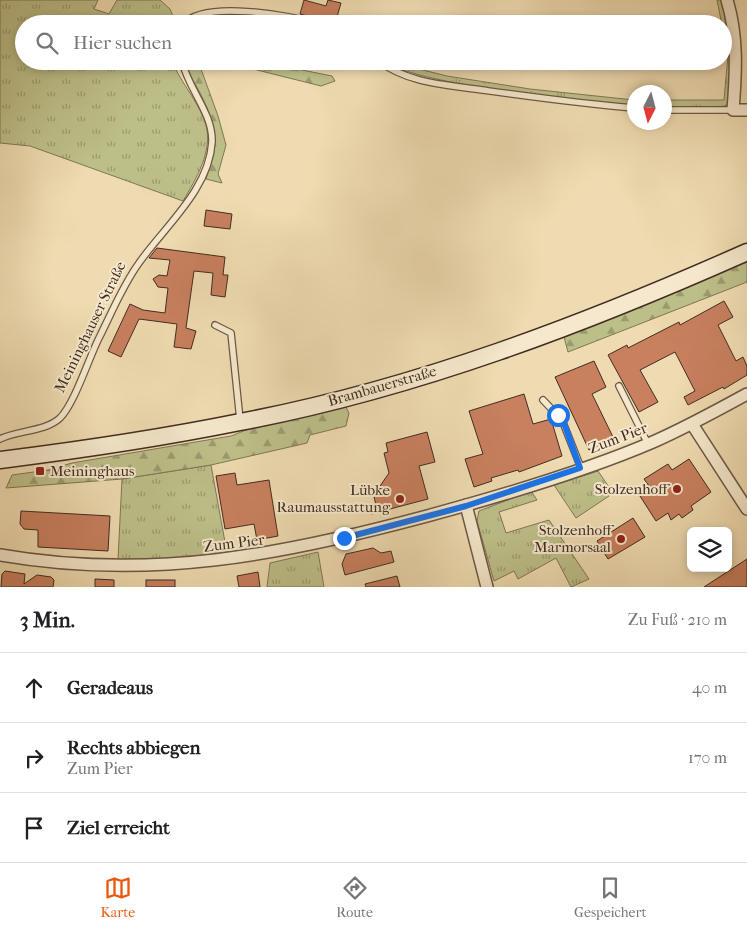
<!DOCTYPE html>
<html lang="de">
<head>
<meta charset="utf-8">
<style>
  body { margin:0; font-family:"IM FELL French Canon",serif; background:#f2f2f2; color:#202124 }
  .controls { position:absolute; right:15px; bottom:15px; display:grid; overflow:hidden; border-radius:8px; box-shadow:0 2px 8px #0003 }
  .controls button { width:45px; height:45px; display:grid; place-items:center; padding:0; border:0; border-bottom:1px solid #e0e0e0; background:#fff; color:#202124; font:25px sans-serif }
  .compass { position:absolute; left:627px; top:85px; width:45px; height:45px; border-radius:50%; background:#fff; box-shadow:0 2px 8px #0003; rotate:186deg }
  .stop { position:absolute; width:15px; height:15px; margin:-11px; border:4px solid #1a73e8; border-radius:50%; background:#fff }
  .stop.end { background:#1a73e8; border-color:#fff; box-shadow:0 1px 5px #0008 }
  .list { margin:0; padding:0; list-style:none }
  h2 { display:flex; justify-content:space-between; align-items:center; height:65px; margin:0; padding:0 20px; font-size:21px }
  h2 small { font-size:16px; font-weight:400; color:#757577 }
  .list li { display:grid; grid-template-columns:32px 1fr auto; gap:15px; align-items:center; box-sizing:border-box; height:70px; padding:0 20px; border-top:1px solid #e0e0e0 }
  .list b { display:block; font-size:19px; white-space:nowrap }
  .list p { margin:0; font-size:16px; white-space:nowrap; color:#757577 }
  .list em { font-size:16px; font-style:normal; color:#757577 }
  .icon { flex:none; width:28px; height:28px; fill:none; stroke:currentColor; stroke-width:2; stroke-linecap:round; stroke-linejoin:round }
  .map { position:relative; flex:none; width:747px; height:587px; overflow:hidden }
  .search { position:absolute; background:#fff; box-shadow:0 2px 8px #0003; left:15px; right:15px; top:15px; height:55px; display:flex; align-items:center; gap:12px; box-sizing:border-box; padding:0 18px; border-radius:28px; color:#757577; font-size:19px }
  .sheet { height:275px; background:#fff }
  nav { display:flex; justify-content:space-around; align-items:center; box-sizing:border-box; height:70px; border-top:1px solid #e0e0e0; background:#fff; font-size:14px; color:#757577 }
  nav a { display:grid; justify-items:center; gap:2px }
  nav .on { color:#ea580c }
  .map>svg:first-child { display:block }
</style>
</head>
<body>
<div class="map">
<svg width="747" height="587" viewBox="0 0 747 587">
  <defs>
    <pattern id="grass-tufts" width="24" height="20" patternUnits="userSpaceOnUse" patternTransform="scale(1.25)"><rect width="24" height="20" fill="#bdbf89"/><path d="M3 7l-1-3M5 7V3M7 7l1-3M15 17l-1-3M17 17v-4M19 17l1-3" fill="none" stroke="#9b9b70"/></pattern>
    <pattern id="forest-firs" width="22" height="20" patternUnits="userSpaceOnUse" patternTransform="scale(1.25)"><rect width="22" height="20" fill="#bdbf89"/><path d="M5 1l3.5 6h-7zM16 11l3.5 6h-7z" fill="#9b9b70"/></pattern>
  </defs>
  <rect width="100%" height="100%" fill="#efdbb1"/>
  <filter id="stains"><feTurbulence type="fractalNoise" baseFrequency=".004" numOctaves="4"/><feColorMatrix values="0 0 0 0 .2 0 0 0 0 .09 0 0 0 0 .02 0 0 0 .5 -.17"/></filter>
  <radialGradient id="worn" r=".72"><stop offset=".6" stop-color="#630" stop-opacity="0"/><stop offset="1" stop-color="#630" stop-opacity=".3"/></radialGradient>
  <g fill="url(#grass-tufts)" stroke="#807655">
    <path d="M0 0H98L94 9 109 14 117 0H160L170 9 176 24H24V61H175V68C184 86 200 105 206 125 213 151 196 179 183 201L30 146 0 143Z"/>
    <path d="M717 0H724L733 46 730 103 723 107 665 108 664 100H724L728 55Z"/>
    <path d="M227 12 250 15 248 24H195L199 18Z"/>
    <path d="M387 61 447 76 530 89 634 100V107C598 103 403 83 387 61Z"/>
    <path d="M211 465 227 553 179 559 118 560 122 479Z"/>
    <path d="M598 471 611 490 609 496 576 518 554 485Z"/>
    <path d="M531 491 537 500 499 512 506 533 549 520 589 579 571 587 556 558 518 579 514 571 494 581 477 521 479 511Z"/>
    <path d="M318 552 324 587H267L270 563Z"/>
  </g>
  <g fill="url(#forest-firs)" stroke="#807655">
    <path d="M186 61H257L332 76 335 81 321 86 253 69 208 62 201 69 218 116 226 145 218 174 222 183 206 179C217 148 217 127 202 97 196 84 188 75 186 61Z"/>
    <path d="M747 262V282L568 352 564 337Z"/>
    <path d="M346 407 349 413 346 426 310 435 307 443 211 465 122 479 6 488 12 475 48 470 72 463 231 436 251 428Z"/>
  </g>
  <g fill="#c8805f" stroke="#422c21">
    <path d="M304 0 326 6 328 0 341 3 335 24 300 14Z"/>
    <path d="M206 210 232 214 230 229 204 226Z"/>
    <path d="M157 248 225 257 223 275H228L225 297 211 295 213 273 194 271 186 328 196 331 191 349 174 347 177 324 139 319 121 357 108 351 130 304 143 310 165 313 168 288 158 287 153 279 159 275 167 276 170 260 149 258Z"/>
    <path d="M724 301 733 317 718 325 736 361 743 357 747 366V375L724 389 723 387 688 405 684 397 695 391 675 352 640 370 658 402 639 412 608 355 627 345 628 348 679 322 680 325Z"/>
    <path d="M594 361 606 387 592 394 614 439 589 450 555 377Z"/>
    <path d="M524 394 533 424 551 419 562 456 519 472 518 470 491 478 492 481 474 487 465 459 483 454 469 411Z"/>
    <path d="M427 432 435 462 419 466 428 499 371 514 372 505H376L374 497 379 495 378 489 389 473 384 453 388 452 386 443Z"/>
    <path d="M689 459 711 492 691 506 693 510 682 518 679 514 671 520 668 513 656 521 638 493 649 486 644 479 668 464 672 470Z"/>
    <path d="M235 473 237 485 269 480 278 536 257 540 254 524 225 529 216 476Z"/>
    <path d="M21 511 110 516 108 551 38 547V530L24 529 20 524Z"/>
    <path d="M633 518 645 537 608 559 597 541Z"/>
    <path d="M373 548 381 553 391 551 394 562 345 575 342 564 346 554Z"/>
    <path d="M747 559V587H704Z"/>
    <path d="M5 571 25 574 24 584 37 575 51 577 54 580 53 587H1L2 574Z"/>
    <path d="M258 572 260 587H239L237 576Z"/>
    <path d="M397 576 400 587H366L365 584Z"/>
    <path d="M95 579 114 580V587H95Z"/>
    <rect x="146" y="580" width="29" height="7"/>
  </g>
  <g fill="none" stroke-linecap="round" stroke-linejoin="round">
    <g stroke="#6d5845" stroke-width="8">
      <g id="lane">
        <path d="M184 24C203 0 290 15 319 24"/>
        <path d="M379 61C406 83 449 85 482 90 533 97 583 104 634 108"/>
        <path d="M664 110H733"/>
        <path d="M215 325 231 333 240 420"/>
        <path d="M619 386 648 444"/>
        <path d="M543 400 562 420 581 468"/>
        <path d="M0 439C18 430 45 432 60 418 75 403 89 357 100 336 112 312 123 285 139 263 165 226 209 190 212 142 213 113 188 89 182 61"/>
      </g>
    </g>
    <g stroke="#6d5845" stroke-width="14">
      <g id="street">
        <path d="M727 0C738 36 736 73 733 110H747"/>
        <path d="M692 424 747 509"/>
        <path d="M466 505 487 587"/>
        <path d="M0 555C150 581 282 555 427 516 501 496 583 472 653 442 685 428 716 411 747 394"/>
      </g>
    </g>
    <g stroke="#422c21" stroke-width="19">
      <path id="secondary" d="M0 460C80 450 161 438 240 422 415 389 585 324 747 252"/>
    </g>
    <use href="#lane" stroke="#f5e8cc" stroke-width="5.5"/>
    <use href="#street" stroke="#f5e8cc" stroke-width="11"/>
    <use href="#secondary" stroke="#f5e8cc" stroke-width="16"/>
  </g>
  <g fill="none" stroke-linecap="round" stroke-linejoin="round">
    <path stroke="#1a73e8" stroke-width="6" d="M344 538 466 506 580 468 565 426 558 415"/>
  </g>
  <g fill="#8f2418" stroke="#f5e8cc" stroke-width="2">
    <rect x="35" y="466" width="10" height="10" rx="2.5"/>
    <circle cx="677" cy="489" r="5"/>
    <circle cx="400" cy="499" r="5"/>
    <circle cx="621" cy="539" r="5"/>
  </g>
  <g text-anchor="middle" stroke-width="4" stroke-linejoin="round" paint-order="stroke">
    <g font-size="15" fill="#422c21" stroke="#f5e8cc">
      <text transform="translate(90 327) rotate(-64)" y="5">Meininghauser Straße</text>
      <text transform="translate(382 386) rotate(-16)" y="5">Brambauerstraße</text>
      <text transform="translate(618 438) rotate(-21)" y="5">Zum Pier</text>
      <text transform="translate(234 543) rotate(-7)" y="5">Zum Pier</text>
    </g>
    <g font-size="15" fill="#422c21" stroke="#f5e8cc" text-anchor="end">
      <text x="50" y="476" text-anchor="start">Meininghaus</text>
      <text x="667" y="494">Stolzenhoff</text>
      <text x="390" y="495">Lübke<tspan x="390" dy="17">Raumausstattung</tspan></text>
      <text x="611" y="535">Stolzenhoff<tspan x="611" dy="17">Marmorsaal</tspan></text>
    </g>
  </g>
  <rect width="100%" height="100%" filter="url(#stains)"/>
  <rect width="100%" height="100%" fill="url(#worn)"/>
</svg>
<div class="controls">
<button><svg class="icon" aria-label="layers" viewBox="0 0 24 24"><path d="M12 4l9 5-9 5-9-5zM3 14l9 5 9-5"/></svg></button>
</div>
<svg class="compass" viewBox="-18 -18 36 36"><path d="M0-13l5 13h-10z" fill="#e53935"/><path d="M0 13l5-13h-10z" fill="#757577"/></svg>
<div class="stop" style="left:558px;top:415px"></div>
<div class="stop end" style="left:344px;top:538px"></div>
<div class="search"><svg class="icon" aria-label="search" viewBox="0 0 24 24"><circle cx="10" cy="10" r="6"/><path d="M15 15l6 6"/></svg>Hier suchen</div>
</div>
<section class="sheet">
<h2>3 Min.<small>Zu Fuß · 210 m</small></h2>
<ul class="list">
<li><svg class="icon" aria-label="ahead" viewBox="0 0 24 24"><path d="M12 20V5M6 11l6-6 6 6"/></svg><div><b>Geradeaus</b></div><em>40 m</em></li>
<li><svg class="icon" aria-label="right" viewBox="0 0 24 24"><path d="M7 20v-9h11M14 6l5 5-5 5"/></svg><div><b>Rechts abbiegen</b><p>Zum Pier</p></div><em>170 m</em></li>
<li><svg class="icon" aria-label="arrive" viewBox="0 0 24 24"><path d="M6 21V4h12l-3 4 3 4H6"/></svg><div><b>Ziel erreicht</b></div></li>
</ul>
</section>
<nav>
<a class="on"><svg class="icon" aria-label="map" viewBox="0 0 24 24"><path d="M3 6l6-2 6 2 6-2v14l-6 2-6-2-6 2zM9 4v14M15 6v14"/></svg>Karte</a>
<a><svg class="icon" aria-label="directions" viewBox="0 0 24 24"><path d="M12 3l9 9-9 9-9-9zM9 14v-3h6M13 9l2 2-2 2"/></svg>Route</a>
<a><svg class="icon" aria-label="saved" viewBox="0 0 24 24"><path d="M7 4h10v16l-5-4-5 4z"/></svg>Gespeichert</a>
</nav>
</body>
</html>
